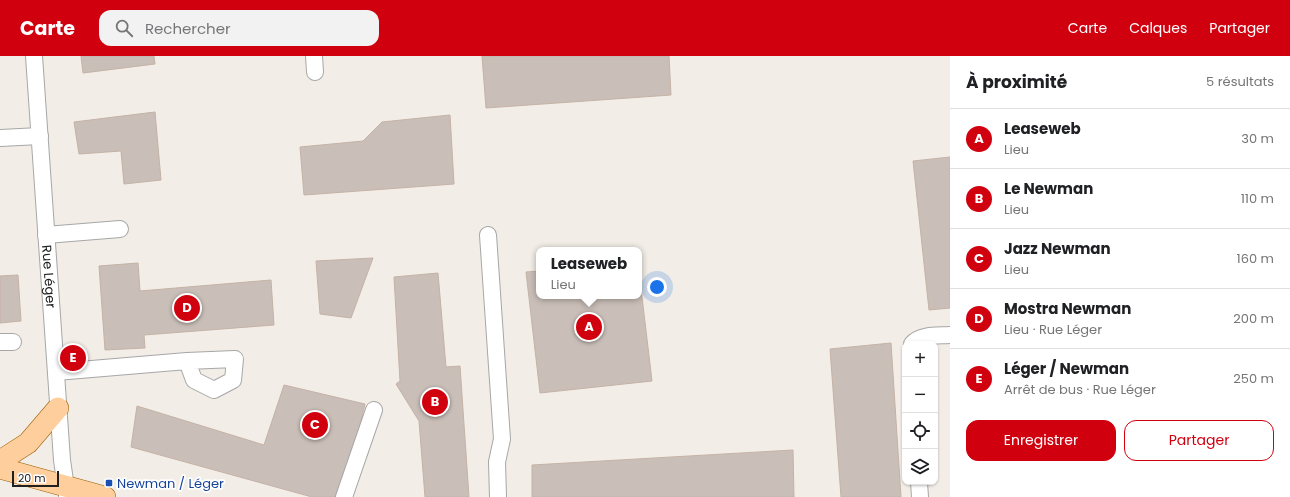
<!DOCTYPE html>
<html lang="fr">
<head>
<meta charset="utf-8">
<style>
  body { margin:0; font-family:Poppins,sans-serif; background:#f2f2f2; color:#202124 }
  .controls { position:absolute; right:12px; bottom:12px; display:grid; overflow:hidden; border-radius:8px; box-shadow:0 1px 3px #0004 }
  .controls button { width:36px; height:36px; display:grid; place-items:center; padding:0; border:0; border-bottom:1px solid #e0e0e0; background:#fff; color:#202124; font:20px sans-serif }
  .scale { position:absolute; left:12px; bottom:10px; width:47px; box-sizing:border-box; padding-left:4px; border:2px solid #202020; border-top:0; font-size:11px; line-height:14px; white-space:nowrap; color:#202020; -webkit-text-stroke:3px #fff; paint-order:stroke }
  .you { position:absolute; left:657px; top:231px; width:14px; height:14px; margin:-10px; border:3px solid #fff; border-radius:50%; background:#1a73e8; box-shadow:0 0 0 6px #1a73e833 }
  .badge { display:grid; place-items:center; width:26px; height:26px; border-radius:50%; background:#d0000e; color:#fff; font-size:13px; font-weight:700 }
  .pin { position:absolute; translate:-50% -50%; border:2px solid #fff; box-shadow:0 1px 4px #0006 }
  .popup { position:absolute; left:536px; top:191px; width:106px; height:52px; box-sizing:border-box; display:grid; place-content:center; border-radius:8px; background:#fff; filter:drop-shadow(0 1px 3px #0005); font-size:13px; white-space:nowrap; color:#757577 }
  .popup b { font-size:15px; color:#202124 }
  .popup::after { content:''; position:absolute; left:50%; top:100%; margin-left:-8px; border:8px solid transparent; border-top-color:#fff }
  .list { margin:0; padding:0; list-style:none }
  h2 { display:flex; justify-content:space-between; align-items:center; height:52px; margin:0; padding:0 16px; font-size:17px }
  h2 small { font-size:13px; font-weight:400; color:#757577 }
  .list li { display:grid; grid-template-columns:26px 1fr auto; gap:12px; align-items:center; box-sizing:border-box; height:60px; padding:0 16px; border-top:1px solid #e0e0e0 }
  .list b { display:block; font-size:15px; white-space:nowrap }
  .list p { margin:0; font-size:13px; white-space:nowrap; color:#757577 }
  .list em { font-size:13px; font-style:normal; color:#757577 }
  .actions { display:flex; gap:8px; padding:12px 16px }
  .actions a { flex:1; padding:9px 0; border:1px solid #d0000e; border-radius:12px; text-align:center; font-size:14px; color:#d0000e }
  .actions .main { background:#d0000e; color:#fff }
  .icon { flex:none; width:22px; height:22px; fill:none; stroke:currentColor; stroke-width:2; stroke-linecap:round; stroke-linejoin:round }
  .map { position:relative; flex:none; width:950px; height:441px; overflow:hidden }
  header { display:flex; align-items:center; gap:24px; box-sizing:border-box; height:56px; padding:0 20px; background:#d0000e; color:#fff }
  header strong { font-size:19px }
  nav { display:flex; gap:22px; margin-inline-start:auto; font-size:14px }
  .search { width:280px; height:36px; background:#f2f2f2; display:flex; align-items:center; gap:10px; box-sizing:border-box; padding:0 14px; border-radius:12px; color:#757577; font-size:15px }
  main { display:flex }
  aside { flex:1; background:#fff }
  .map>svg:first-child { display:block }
</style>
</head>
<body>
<header>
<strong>Carte</strong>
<div class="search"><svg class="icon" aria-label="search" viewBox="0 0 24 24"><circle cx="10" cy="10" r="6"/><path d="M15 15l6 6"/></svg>Rechercher</div>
<nav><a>Carte</a><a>Calques</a><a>Partager</a></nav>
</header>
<main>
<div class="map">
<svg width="950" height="441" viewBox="0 0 950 441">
  <rect width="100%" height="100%" fill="#f2ede6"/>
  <g fill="#cabfb8" stroke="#c5b2a6">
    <path d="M81 0H154L155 8 83 17Z"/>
    <path d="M482 0H669L671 39 486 52Z"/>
    <path d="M155 56 161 124 124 128 121 95 79 98 74 66Z"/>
    <path d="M450 59 454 128 304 139 300 91 363 85 382 66Z"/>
    <path d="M950 101V252L929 254 913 105Z"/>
    <path d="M373 202 351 262 320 258 316 205Z"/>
    <path d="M138 207 140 235 271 224 274 269 144 279 145 292 105 294 99 210Z"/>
    <path d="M539 215V240H639V216L652 325 540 337 526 216Z"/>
    <path d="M438 217 446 311 460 310 469 441H425L419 365 396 328 400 325 394 221Z"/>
    <path d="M18 219 21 265 0 267V220Z"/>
    <path d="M891 287 901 441H841L830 293Z"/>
    <path d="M284 329 365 348 342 441H312L131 391 137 350 264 389Z"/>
    <path d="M793 394 794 441H532V409Z"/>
  </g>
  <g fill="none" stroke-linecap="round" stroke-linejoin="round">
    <g stroke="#a7a7a7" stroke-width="18">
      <g id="minor">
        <path id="s1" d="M34 0 62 404 67 439"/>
        <path d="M314 0 315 16"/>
        <path d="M0 82 40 80"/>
        <path d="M46 179 120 173"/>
        <path d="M488 179 502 383 497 406 498 441"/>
        <path d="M0 286H13"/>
        <path d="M912 288C921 278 937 280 950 279"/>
        <path d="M56 316 187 305 235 303 233 324 214 334 194 324 187 305"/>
        <path d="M919 426 920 441"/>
        <path d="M344 441 374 354"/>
      </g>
    </g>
    <g stroke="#9c5e00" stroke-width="22">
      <g id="major">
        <path d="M0 405 28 387 58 352"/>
        <path d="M0 412 105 441"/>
      </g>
    </g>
    <use href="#minor" stroke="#fff" stroke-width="16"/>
    <use href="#major" stroke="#ffce9d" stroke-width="21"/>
  </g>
  <rect fill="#1a4fb4" stroke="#fff" stroke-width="1.5" x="105" y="423" width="8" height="8" rx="2"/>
  <g text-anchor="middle" stroke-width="3.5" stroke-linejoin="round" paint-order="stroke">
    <g font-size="13" fill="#202020" stroke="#fff">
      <text dy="5" stroke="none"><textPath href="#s1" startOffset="221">Rue Léger</textPath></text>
    </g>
    <g font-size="13" fill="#164399" stroke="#fff" text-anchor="start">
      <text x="117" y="432">Newman / Léger</text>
    </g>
  </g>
</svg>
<div class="controls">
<button>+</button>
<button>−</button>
<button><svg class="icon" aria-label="locate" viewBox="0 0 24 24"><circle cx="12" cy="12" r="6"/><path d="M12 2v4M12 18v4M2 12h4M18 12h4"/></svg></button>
<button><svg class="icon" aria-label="layers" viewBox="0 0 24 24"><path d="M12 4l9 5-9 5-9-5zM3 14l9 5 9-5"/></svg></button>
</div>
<div class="scale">20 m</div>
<div class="you"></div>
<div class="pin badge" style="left:589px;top:271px">A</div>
<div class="popup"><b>Leaseweb</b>Lieu</div>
<div class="pin badge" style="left:435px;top:346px">B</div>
<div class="pin badge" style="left:315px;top:369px">C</div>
<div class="pin badge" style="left:187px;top:252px">D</div>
<div class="pin badge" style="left:73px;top:302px">E</div>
</div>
<aside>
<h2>À proximité<small>5 résultats</small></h2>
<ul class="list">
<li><span class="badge">A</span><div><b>Leaseweb</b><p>Lieu</p></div><em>30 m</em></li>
<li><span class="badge">B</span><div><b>Le Newman</b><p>Lieu</p></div><em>110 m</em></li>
<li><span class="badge">C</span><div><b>Jazz Newman</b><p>Lieu</p></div><em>160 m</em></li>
<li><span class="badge">D</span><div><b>Mostra Newman</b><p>Lieu · Rue Léger</p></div><em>200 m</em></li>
<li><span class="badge">E</span><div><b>Léger / Newman</b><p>Arrêt de bus · Rue Léger</p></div><em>250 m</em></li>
</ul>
<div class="actions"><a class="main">Enregistrer</a><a>Partager</a></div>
</aside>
</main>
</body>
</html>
